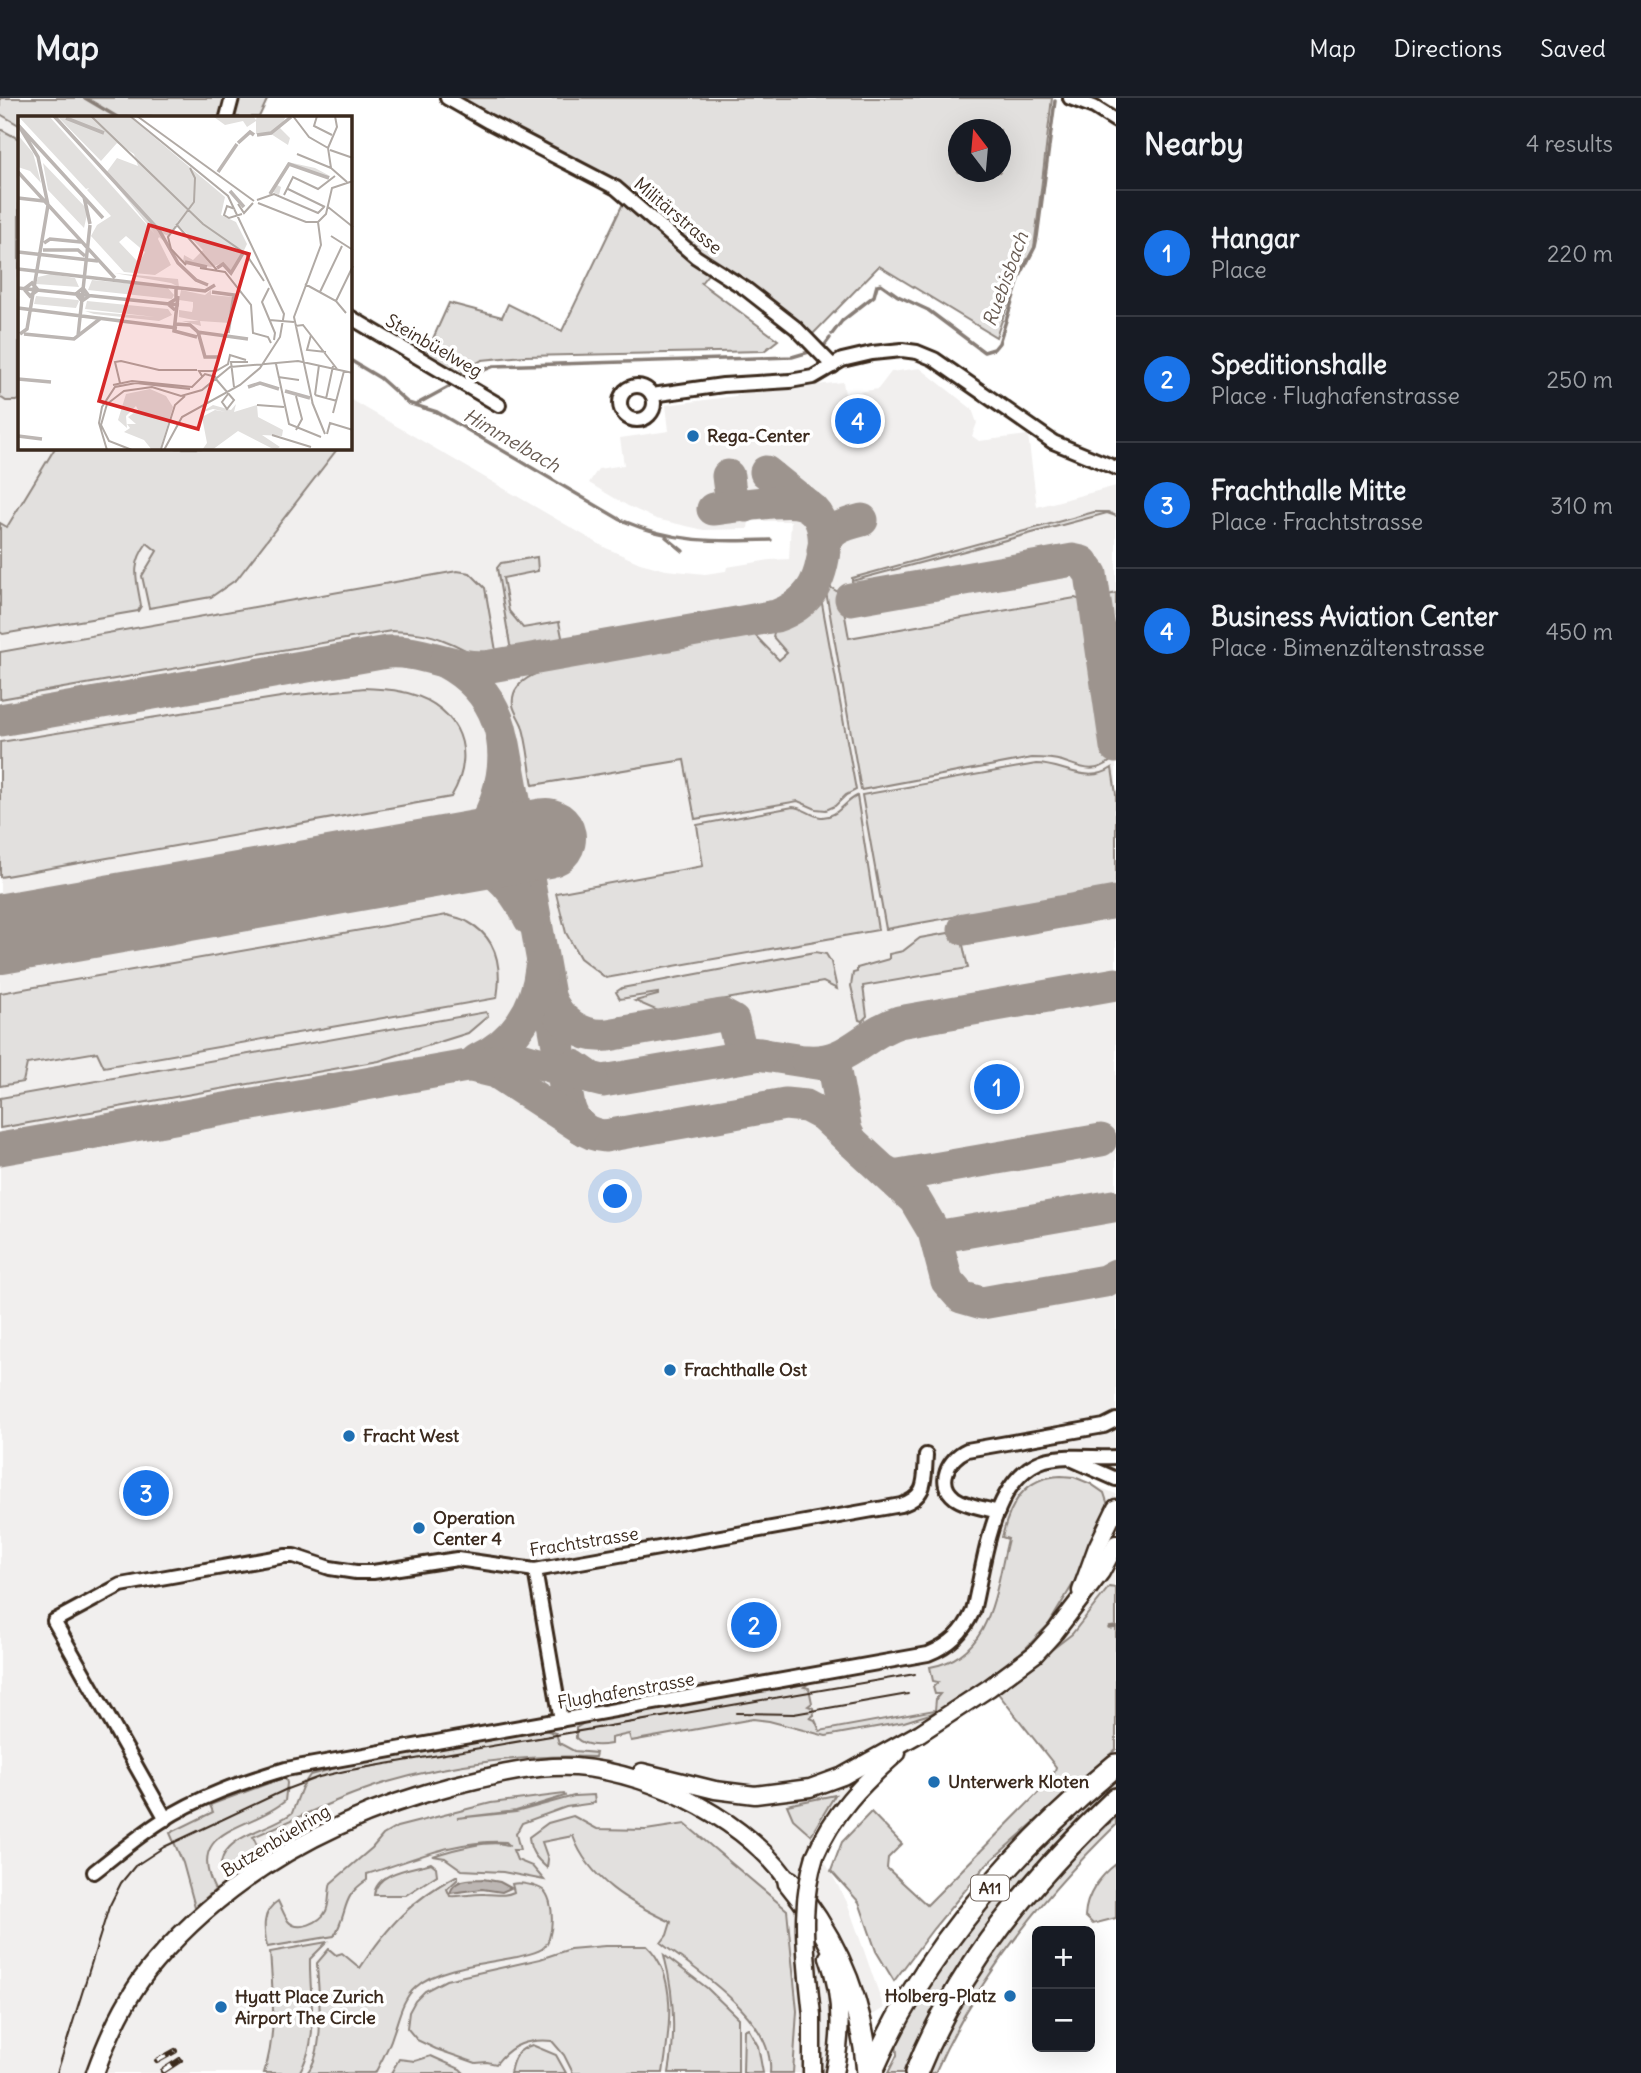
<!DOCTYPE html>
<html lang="en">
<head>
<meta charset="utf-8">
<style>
  body { margin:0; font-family:Delius,sans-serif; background:#20242c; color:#f1f3f6 }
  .controls { position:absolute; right:21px; bottom:21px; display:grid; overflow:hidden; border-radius:10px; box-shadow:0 7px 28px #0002 }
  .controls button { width:63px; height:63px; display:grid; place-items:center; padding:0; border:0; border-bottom:2px solid #363941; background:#171b24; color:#f1f3f6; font:35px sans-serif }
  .compass { position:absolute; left:948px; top:21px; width:63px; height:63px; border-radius:50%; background:#171b24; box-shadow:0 7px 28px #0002; rotate:344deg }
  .you { position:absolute; left:616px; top:1099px; width:24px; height:24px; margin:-18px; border:5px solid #fff; border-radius:50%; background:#1a73e8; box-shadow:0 0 0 10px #1a73e833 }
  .badge { display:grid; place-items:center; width:46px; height:46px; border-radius:50%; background:#1a73e8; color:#fff; font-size:23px; font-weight:700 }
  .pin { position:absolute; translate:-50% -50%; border:4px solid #fff; box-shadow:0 2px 7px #0006 }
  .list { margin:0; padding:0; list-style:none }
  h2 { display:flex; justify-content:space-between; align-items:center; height:91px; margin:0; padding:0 28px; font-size:30px }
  h2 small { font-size:23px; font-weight:400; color:#9ea1a6 }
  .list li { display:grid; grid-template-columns:46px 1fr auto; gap:21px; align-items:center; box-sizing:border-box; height:126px; padding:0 28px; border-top:2px solid #363941 }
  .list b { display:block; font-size:26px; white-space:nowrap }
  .list p { margin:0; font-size:23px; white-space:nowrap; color:#9ea1a6 }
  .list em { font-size:23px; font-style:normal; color:#9ea1a6 }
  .map { position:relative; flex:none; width:1116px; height:1975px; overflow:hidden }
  header { display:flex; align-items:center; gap:42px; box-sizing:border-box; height:98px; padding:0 35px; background:#171b24; border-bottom:2px solid #363941 }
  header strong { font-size:33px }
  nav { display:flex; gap:38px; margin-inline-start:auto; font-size:24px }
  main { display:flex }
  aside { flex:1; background:#171b24 }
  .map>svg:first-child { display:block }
</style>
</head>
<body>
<header>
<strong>Map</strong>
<nav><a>Map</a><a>Directions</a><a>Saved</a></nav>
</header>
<main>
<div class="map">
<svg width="1116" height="1975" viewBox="0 0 1116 1975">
  <rect width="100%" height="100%" fill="#fff"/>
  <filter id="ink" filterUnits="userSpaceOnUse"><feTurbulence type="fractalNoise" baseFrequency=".0143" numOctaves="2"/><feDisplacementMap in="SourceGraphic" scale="14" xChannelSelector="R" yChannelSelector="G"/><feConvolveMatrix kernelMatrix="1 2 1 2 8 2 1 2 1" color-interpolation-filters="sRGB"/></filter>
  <g filter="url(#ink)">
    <path fill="#f1efee" d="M0 17 19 28V350H350V301L606 450 640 465 666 472 705 476 726 473 727 469 770 462 789 461 791 423H749L748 431 704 432 656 421 628 408 589 385 598 371 624 367 620 340 669 333 666 307 736 298 737 296 843 284 845 296 878 291 891 274 920 270 972 311 977 325 972 338 979 343 1028 337 1037 409 1116 388V1354L1094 1353 1081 1382 1116 1396V1486L1103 1505 1071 1540 1022 1578 925 1642 889 1671 855 1708 835 1737 824 1762 847 1804 884 1910 845 1934 841 1975H0Z"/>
    <g fill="#e2e0de" stroke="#8e857e" stroke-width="2" fill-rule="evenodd">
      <path d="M0 0H268L259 19H19V27L0 16Z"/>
      <path d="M455 0H1052L1034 150 1018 178 996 239 879 168 813 236 716 166 701 185 778 242 764 253 524 258 482 262 459 276 426 256 449 205 502 219 508 206 562 233 629 93 612 80ZM958 32H1000V74H958Z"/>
      <path d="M0 31 19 41V302L17 303H6L0 299Z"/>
      <path d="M55 350H338L237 481 211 499 149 510 142 478 157 453 147 445C130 468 137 482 141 508L138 513 3 536 0 534V425L7 429Z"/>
      <path d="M1094 414H1108L1116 418 1107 415 852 483V480Z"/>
      <path d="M537 459 538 473 503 480 509 513 523 530 559 524 562 539 556 546 514 552 510 547 497 470 501 465Z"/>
      <path d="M457 473 470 475 485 490 496 553 493 557C467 558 468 551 446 543 428 535 411 534 391 533L0 601V554Z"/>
      <path d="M830 489 841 496 849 540 1075 500 1084 503 1089 511 1111 663C1093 677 1081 669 1062 663 1052 660 1042 660 1032 660L861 692 826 494Z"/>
      <path d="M1116 495V598L1103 508 1108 497Z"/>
      <path d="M821 500 856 692 846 697 835 708 826 712 816 711 798 703 695 721 684 662 533 687C529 667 528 646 522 627 519 620 514 613 513 607 509 578 551 570 570 566L751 533 779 562 787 555 773 539 775 530C794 525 807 514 821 500Z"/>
      <path d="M365 590C376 591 388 591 398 593 454 602 481 649 451 699L0 779V644L287 598Z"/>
      <path d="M1036 666C1063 666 1087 687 1112 670L1116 696V790L886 831 862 697Z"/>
      <path d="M857 698 878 832 606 880 580 860 566 835 556 795 703 768 697 727 793 709C804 710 811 718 821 719 837 720 844 704 857 698Z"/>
      <path d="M447 817C453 819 462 820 468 824 498 840 502 870 497 900L104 969 97 954 27 966 23 984 0 988V895Z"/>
      <path d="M960 833 968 870 863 888 867 918 862 923 859 922 851 888 853 875 857 874V870L889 861V856L903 853 920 840Z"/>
      <path d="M815 854 826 856 831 864 837 891 823 884 658 913 635 903 658 897V895L620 901 616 894 622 890Z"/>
      <path d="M486 914 488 918 468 935 379 963 0 1030V1000Z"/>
      <path d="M1061 1378 1074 1379 1091 1386 1104 1395 1108 1407 1101 1430 1073 1486 1049 1526 1026 1550 1001 1571 950 1607 930 1616 904 1624 826 1638 769 1623 753 1621 631 1643 629 1636 611 1640V1646C599 1648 585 1649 576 1640V1630L586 1624 809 1585 804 1589 809 1590 812 1605 808 1608 813 1610 814 1617 810 1620 815 1622 820 1633 935 1612 936 1601 940 1596H935L933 1589 938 1584 933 1583 930 1569C993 1558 995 1492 1008 1441L1002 1439C1010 1406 1024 1379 1061 1378Z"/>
      <path d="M1109 1489 1116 1490V1651L986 1767 933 1831 894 1883 876 1853 859 1804 831 1773 842 1744 871 1714 902 1746 888 1760 887 1770 927 1807 1052 1681 1056 1669 997 1594 1072 1536Z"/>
      <path d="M544 1632 556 1635 559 1645 574 1653 596 1655 595 1659C529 1656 452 1665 388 1684 342 1698 298 1720 253 1739L261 1756 279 1749 224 1785C206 1739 266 1735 292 1715L302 1689 310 1677 351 1666Z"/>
      <path d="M285 1679 287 1685 285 1703C250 1733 184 1729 215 1792L195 1809 183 1765 170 1735 213 1714 210 1707Z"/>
      <path d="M1116 1680V1692C1044 1758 974 1831 930 1919 921 1937 916 1957 910 1975H888L897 1957 896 1941 933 1877 1000 1789 1084 1707Z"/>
      <path d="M564 1696 565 1698 516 1713 457 1720 516 1714 574 1698 594 1697 595 1705 566 1709 522 1725 516 1736 520 1752H513L517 1762 532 1768 544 1782 503 1774 462 1772 445 1760 433 1758C451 1752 493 1740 510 1748L506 1744C453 1742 416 1761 367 1776V1782C340 1799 349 1814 334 1838L267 1849C264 1832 261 1813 278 1803 281 1809 285 1819 288 1823 298 1835 321 1824 326 1813 330 1804 328 1794 331 1785L372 1750 383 1737 397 1729 491 1705Z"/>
      <path d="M835 1697 811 1737 793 1721 787 1707Z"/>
      <path d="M573 1718 597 1731 646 1732 685 1726 787 1812 797 1913 793 1975H770C775 1921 698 1874 661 1845L667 1837 671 1824C630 1805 589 1782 573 1738L542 1744 548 1761 547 1770C536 1760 530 1754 529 1739L548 1725Z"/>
      <path d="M1116 1719V1727C1042 1799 977 1880 935 1975H923C937 1948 950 1920 965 1894 1002 1833 1064 1767 1116 1719Z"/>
      <path d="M431 1765 436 1769 437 1777 406 1797H374C376 1774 411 1771 431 1765Z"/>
      <path d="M1116 1766V1820L1093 1826 1085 1818C1086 1797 1100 1778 1116 1766Z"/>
      <path d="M456 1778H458V1781L447 1791 450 1798C463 1799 473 1795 485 1796 497 1796 503 1799 514 1794L512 1786C520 1784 536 1787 543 1792 555 1801 555 1842 542 1851 536 1855 525 1857 517 1859 488 1865 437 1869 416 1889 402 1901 399 1920 393 1936 389 1950 382 1962 375 1975H307C327 1951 318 1896 317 1865L329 1851 336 1857 342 1855 360 1870C388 1828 411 1802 456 1778Z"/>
      <path d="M327 1844 310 1861C309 1902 321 1939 299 1975H264C277 1935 273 1895 270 1854Z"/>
      <path d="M605 1848H647C679 1878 669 1936 663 1975H573L564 1957 552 1943C528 1941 511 1946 496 1966L487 1964 476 1965 436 1951 417 1942 407 1930 409 1914 415 1903 425 1893 446 1882 540 1861 570 1851Z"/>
      <path d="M664 1857 707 1890 738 1920V1975H669C676 1935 674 1895 664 1857Z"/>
      <path d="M748 1930 758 1948 763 1975H743L744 1932Z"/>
      <path d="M532 1947 556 1957 566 1975H510C513 1959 517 1952 532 1947Z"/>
      <path d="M431 1958 460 1971 464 1975H391L399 1961 415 1963Z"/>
    </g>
    <path fill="#bcb6b3" stroke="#887e77" stroke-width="2" d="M483 1781 500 1784 511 1790 502 1794 482 1791 450 1795C455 1780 469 1782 483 1781Z"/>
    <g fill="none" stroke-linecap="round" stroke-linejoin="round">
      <g stroke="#887e77" stroke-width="3.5">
        <path d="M85 0 117 19"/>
        <path d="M832 236 842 223 874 198 877 187 881 186 898 198 928 212 984 254 994 251 999 245 1020 178 1035 149 1037 139 1055 3"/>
        <path d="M824 248 830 240"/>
        <path d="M350 262 380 280 408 305 437 314 621 422C675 445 714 444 771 442"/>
        <path d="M466 279 494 268 792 259 809 254"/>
        <path d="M417 306 452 287"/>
        <path d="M666 439 683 453"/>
        <path d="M1109 1530 1116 1529"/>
      </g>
      <g stroke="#9d948e" stroke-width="33">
        <path d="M766 374 807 407"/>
        <path d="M728 378C730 392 729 406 746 408"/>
        <path d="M823 453C827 431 842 427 862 422"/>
        <path d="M851 501 1073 462 1082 464 1091 476 1116 649"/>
        <path d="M0 622 387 554C423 551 454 573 491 568L776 518C790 513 802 506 811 493 825 472 835 419 804 406 788 399 733 409 713 411"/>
        <path d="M504 646 569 1009C574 1027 587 1037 605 1038L785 1006 806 1008 823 1017 915 1102 934 1134 947 1183 961 1199 982 1205 1105 1183 1116 1177"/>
        <path d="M437 760C482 752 511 783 530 821"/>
        <path d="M424 761C436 759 449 758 460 751 479 739 491 719 497 699 515 644 497 592 445 564"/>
        <path d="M964 831 1116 804"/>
        <path d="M549 899C559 923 581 940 608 937L722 917 733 923 739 946 745 954 829 967 835 974 846 1033 851 1043"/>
        <path d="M477 962C514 945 537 911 541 870"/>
        <path d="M807 963C849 966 863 935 899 924L1116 886"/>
        <path d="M471 968 496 974 582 1030"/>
        <path d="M574 968 591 980 603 983 761 956"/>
        <path d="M0 1051 512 960 525 961 591 980"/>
        <path d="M884 1073 892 1077H899L1101 1042"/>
        <path d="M936 1139 1113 1108"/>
      </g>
      <path stroke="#9d948e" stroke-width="80" d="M0 836 546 740"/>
      <g stroke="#3b2a1e" stroke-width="18">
        <g id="minor">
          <path d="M447 0 489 24 616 90 696 159 746 191 796 230 833 268"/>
          <path d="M1070 0 1094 9 1116 23"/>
          <path d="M227 19 232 0"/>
          <path d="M350 219 499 307"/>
          <circle cx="637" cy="305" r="17"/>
          <path d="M652 297 723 287 790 283 813 279 842 262 872 255 902 252 917 254 934 261 1053 344 1116 370"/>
          <path d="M1073 1362 1116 1381"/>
          <path d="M998 1414C985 1410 966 1408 955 1400 935 1385 949 1360 967 1352L1104 1328 1116 1322"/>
          <path d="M535 1472 561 1622"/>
          <path d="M166 1721 54 1523 121 1487 285 1458H294L330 1470 356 1474H373L457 1461 535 1472 901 1407C928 1398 924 1382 926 1357"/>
          <path d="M94 1774C116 1757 137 1739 160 1724 198 1699 242 1684 286 1671L928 1556C950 1547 963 1535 973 1513 985 1465 991 1379 1045 1362 1067 1356 1094 1360 1116 1359"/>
        </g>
      </g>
      <g stroke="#3b2a1e" stroke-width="21">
        <g id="secondary">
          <path d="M1081 1493 1097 1449 1116 1410"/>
          <path d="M642 1674 715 1692 755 1697 810 1690 843 1678 920 1635 989 1590 1035 1556 1055 1534 1101 1474 1116 1446"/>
          <path d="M815 1758C833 1715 862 1686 897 1655"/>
          <path d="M828 1859C842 1896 842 1937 834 1975"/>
          <path d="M808 1879 812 1917V1975"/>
          <path d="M95 1975C109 1936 128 1895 155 1864 234 1772 340 1717 455 1687 495 1677 534 1667 575 1669 618 1672 663 1688 700 1708 736 1728 773 1757 794 1792"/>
        </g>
      </g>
      <g stroke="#3b2a1e" stroke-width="26">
        <g id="motorway">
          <path d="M789 1784C835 1839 862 1903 868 1975"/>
          <path d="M871 1975C923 1853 1015 1751 1116 1667"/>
          <path d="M916 1975C958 1869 1034 1779 1116 1701"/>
        </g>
      </g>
      <use href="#minor" stroke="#fff" stroke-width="12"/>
      <use href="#secondary" stroke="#fff" stroke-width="16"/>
      <use href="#motorway" stroke="#fff" stroke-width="21"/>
      <g stroke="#3b2a1e" stroke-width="2">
        <path d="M736 1615 794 1616 908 1596"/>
        <path d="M57 1975 109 1809 121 1785 135 1768 164 1749 287 1691 319 1679 345 1673 915 1576"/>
      </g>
      <g stroke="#3b2a1e" stroke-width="6">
        <g id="rail">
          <path d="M157 1963 175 1953"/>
          <path d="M163 1973 180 1962"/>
        </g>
      </g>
      <use href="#rail" stroke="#fff" stroke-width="3.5" stroke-dasharray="10" stroke-linecap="butt"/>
      <g stroke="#3b2a1e" stroke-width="21" stroke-linecap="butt">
        <path id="secondary-bridge" d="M808 1879C804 1837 802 1799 815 1758"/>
      </g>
      <use href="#secondary-bridge" stroke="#fff" stroke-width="16"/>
    </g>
  </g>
  <g fill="#1f6fb2" stroke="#fff" stroke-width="2.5">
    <circle cx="693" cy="338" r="7"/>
    <circle cx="670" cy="1272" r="7"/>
    <circle cx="349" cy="1338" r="7"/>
    <circle cx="419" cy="1430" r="7"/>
    <circle cx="934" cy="1684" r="7"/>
    <circle cx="1010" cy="1898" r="7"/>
    <circle cx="221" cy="1909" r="7"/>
  </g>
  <g text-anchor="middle" stroke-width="7" stroke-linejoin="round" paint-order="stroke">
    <rect fill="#fff" stroke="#766a62" stroke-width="2" x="971" y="1777.5" width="38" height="25" rx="5"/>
    <g font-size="16" font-weight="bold" fill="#3b2a1e">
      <text x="990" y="1796">A11</text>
    </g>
    <g font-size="18" fill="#3b2a1e" stroke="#fff">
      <text transform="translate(678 118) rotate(40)" y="6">Militärstrasse</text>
      <text transform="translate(434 248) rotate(30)" y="6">Steinbüelweg</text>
      <text transform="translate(584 1444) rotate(-9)" y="6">Frachtstrasse</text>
      <text transform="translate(626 1593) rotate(-10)" y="6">Flughafenstrasse</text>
      <text transform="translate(276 1743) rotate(-31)" y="6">Butzenbüelring</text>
    </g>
    <g font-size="18" font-weight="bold" fill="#3b2a1e" stroke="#fff" text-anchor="start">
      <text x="707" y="344">Rega-Center</text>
      <text x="684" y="1278">Frachthalle Ost</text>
      <text x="363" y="1344">Fracht West</text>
      <text x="433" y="1426">Operation<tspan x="433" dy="21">Center 4</tspan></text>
      <text x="948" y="1690">Unterwerk Kloten</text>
      <text x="996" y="1904" text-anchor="end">Holberg-Platz</text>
      <text x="235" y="1905">Hyatt Place Zurich<tspan x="235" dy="21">Airport The Circle</tspan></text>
    </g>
    <g font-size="19" font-style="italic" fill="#685b52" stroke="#fff">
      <text transform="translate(1005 181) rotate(-70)" y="7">Ruebisbach</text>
      <text transform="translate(512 342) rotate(30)" y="7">Himmelbach</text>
    </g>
  </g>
  <g transform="translate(18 18)">
    <rect width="334" height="334" fill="#fff"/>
    <path d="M0 0H31L137 118 88 57 99 42 120 50 116 38 99 27 83 45 40 1 111 0 207 81 203 99 218 106 229 128 219 149 214 156 205 147 193 151 165 146 166 139 175 144 185 134 161 110 150 120 146 118 149 128 141 121 140 123 153 149 137 159 106 156 73 120 79 109 93 100 69 74 71 72 68 73ZM108 120 127 136 121 147 101 126ZM235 0 238 4 239 0H268L262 12 272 22 270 29 253 18H233L221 28 231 16 238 18V5L229 11 225 5 207 9 196 1ZM0 19 15 37 23 67 12 55 0 51ZM270 46 297 52 312 60 310 63 272 49 259 69 263 71 261 79 255 76 250 80ZM25 47 70 94 66 112 30 74ZM96 157 160 163 161 171 153 167ZM33 158 57 162 61 171 18 168 20 161ZM74 164 149 171 156 179 154 183 70 174ZM163 174 187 179 193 174V179L215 181 212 207 182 205 183 210 164 205H181L161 201V194L174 196 175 191V186L161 184ZM18 180 60 184 61 185 58 192 16 188ZM69 185 150 193 154 199 141 205 76 198 67 195 137 201 67 193ZM132 273 148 280 155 291 142 334H134L126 324 106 316 112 312 109 308H118L110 301 120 294 118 290 108 300 109 312 100 304 108 278ZM218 288 216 296 239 289 240 301 265 314 264 320 244 319 262 331 257 334 220 315 194 334H184L189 327 184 301 197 294 208 296 195 293 182 297 195 289 213 294Z" fill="#e2e0de" fill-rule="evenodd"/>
    <path fill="none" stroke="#bcb6b3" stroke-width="3.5" d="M36 0 141 114 160 147 178 164 190 169M48 2 86 17M0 9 85 102M1 10 20 41 30 89 9 213 2 218M239 19 253 17 273 1M220 27 232 16 236 19M0 56 97 162M200 56 219 28M212 75 226 91M252 78 271 48 311 62M66 81 72 108M0 82 26 85M26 127 32 123 63 126M25 134H60L67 140M0 136 80 145M167 146 189 151M199 152 205 148 213 157 225 137M0 153 187 175 197 169M14 167 20 174 12 180 6 173ZM0 172 161 189M65 172 71 180 64 185 58 178ZM194 176 216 179 210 217M160 180 156 215 179 221M0 192 159 212M157 194 150 188 158 183V173M157 208 172 209 180 216 187 241H202M179 216 230 223M6 218 56 223 83 202M60 220 72 109M0 263 33 266M230 271 242 267 261 273M267 275 292 282M0 320 24 323"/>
    <path fill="none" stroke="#b1aaa5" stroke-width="2" d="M73 0 185 108 228 138 246 165M112 0 210 80 266 198 262 221 242 252 222 269 164 301 146 334M119 0 236 85M275 0 291 21 310 32M299 0 296 10 314 19M317 0 319 11 310 32 313 52 329 66M312 34 335 42M279 38 313 52M270 73 307 91M266 79 275 61 300 73 317 60M239 84 256 78 300 97 306 91M240 87 288 106H300M220 88 226 97 235 87M310 91 335 111M217 93 209 90 206 99 211 102 224 98M300 106 308 98 314 72 335 65M158 108 199 154M313 120 335 134M168 149 153 133 150 121 176 86 177 62 172 52M182 152 207 156 233 189 235 217 250 221 253 227M287 168 318 185 328 197M251 172 244 186 257 217 256 224M302 176 324 130M318 185 335 150M251 204 276 206M277 210 285 209 319 253M293 219 289 234 308 236M258 248 271 308 303 321M184 260 181 255H198L210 248 212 239 228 244M260 261 281 264M197 262 216 284 209 293 204 286 210 278M102 267 97 246 103 245 141 254H179M95 269 114 265 174 271 187 258 198 261M216 271 213 246H230M297 279 301 249M297 279 319 285M278 280 284 303 278 314M308 283 315 250M294 286 307 318M239 289 266 291M295 289 276 201 303 129 300 106M315 297 326 255M309 318 312 307 335 314M254 319 293 331M143 333 157 289 167 280M89 334 81 307 84 291 97 271 118 267 172 273M114 334 91 325 83 309 89 288 106 275 134 271 163 280 184 274 212 251 280 245 335 257"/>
    <path fill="#d62828" fill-opacity="0.15" stroke="#d62828" stroke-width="3.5" d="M131 109 231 138 180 313 81 285Z"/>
    <rect width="334" height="334" fill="none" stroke="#3b2a1e" stroke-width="3.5"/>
  </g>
</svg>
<div class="controls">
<button>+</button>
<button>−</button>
</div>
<svg class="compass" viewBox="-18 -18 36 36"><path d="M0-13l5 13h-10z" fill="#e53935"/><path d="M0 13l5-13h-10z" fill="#9ea1a6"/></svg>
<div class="you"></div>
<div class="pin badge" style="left:997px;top:989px">1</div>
<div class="pin badge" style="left:754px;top:1527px">2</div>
<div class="pin badge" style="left:146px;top:1395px">3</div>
<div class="pin badge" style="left:858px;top:323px">4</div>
</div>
<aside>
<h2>Nearby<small>4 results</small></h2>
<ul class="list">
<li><span class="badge">1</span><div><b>Hangar</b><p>Place</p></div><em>220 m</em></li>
<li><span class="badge">2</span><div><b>Speditionshalle</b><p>Place · Flughafenstrasse</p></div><em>250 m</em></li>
<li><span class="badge">3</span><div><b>Frachthalle Mitte</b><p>Place · Frachtstrasse</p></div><em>310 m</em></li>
<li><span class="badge">4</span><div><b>Business Aviation Center</b><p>Place · Bimenzältenstrasse</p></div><em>450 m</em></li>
</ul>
</aside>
</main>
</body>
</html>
